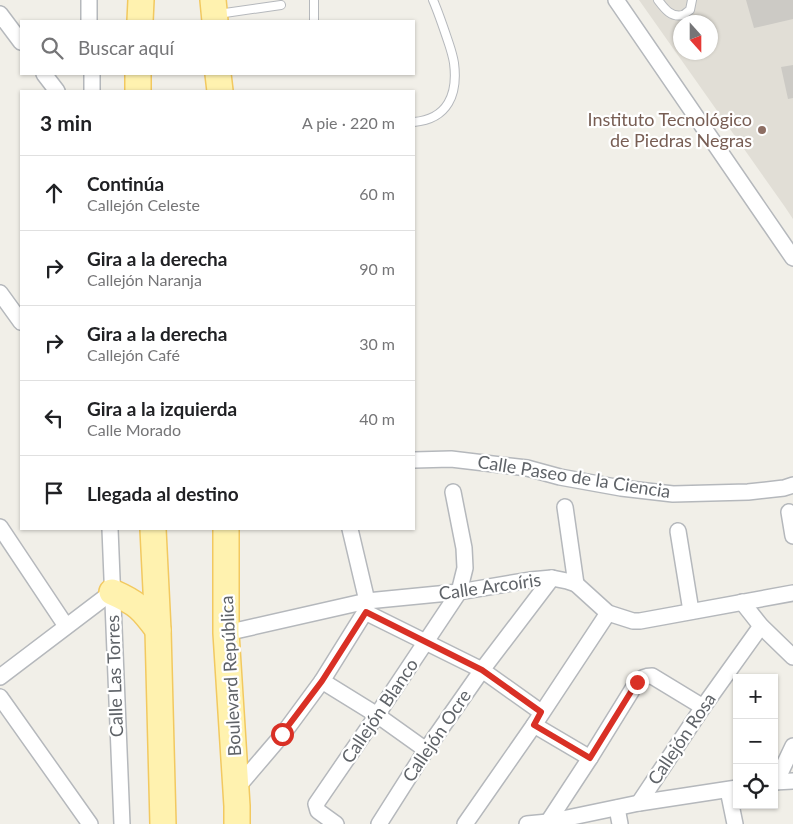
<!DOCTYPE html>
<html lang="es">
<head>
<meta charset="utf-8">
<style>
  body { margin:0; font-family:Lato,sans-serif; background:#f2f2f2; color:#202124 }
  .controls { position:absolute; right:15px; bottom:15px; display:grid; overflow:hidden; border-radius:0px; box-shadow:0 1px 4px #0004 }
  .controls button { width:45px; height:45px; display:grid; place-items:center; padding:0; border:0; border-bottom:1px solid #e0e0e0; background:#fff; color:#202124; font:25px sans-serif }
  .compass { position:absolute; left:673px; top:15px; width:45px; height:45px; border-radius:50%; background:#fff; box-shadow:0 1px 4px #0004; rotate:159deg }
  .stop { position:absolute; width:15px; height:15px; margin:-11px; border:4px solid #d93025; border-radius:50%; background:#fff }
  .stop.end { background:#d93025; border-color:#fff; box-shadow:0 1px 5px #0008 }
  .list { margin:0; padding:0; list-style:none }
  h2 { display:flex; justify-content:space-between; align-items:center; height:65px; margin:0; padding:0 20px; font-size:21px }
  h2 small { font-size:16px; font-weight:400; color:#757577 }
  .list li { display:grid; grid-template-columns:32px 1fr auto; gap:15px; align-items:center; box-sizing:border-box; height:75px; padding:0 20px; border-top:1px solid #e0e0e0 }
  .list b { display:block; font-size:19px; white-space:nowrap }
  .list p { margin:0; font-size:16px; white-space:nowrap; color:#757577 }
  .list em { font-size:16px; font-style:normal; color:#757577 }
  .icon { flex:none; width:28px; height:28px; fill:none; stroke:currentColor; stroke-width:2; stroke-linecap:round; stroke-linejoin:round }
  .map { position:relative; flex:none; width:793px; height:824px; overflow:hidden }
  .search { position:absolute; background:#fff; box-shadow:0 1px 4px #0004; left:20px; top:20px; width:395px; height:55px; display:flex; align-items:center; gap:12px; box-sizing:border-box; padding:0 18px; border-radius:0px; color:#757577; font-size:19px }
  .panel { position:absolute; background:#fff; box-shadow:0 1px 4px #0004; left:20px; top:90px; width:395px; height:440px; border-radius:0px }
  .map>svg:first-child { display:block }
</style>
</head>
<body>
<div class="map">
<svg width="793" height="824" viewBox="0 0 793 824">
  <rect width="100%" height="100%" fill="#f1efe8"/>
  <path fill="#e1ded6" fill-rule="evenodd" d="M639 0H793V219L785 207ZM680 22H710V52H680Z"/>
  <g fill="#cccac5">
    <path d="M746 0H793V19L754 28Z"/>
    <path d="M793 65V98L788 99 781 67Z"/>
  </g>
  <g fill="none" stroke-linecap="round" stroke-linejoin="round">
    <g stroke="#b5b8bc" stroke-width="10">
      <g id="lane">
        <path d="M314 0V21"/>
        <path d="M658 0C664 8 671 18 683 15 685 14 688 11 690 10L692 0"/>
        <path d="M218 14 281 5"/>
        <path d="M414 122C448 119 458 94 454 63 453 57 451 50 449 44 444 29 439 14 433 0"/>
      </g>
    </g>
    <g stroke="#b5b8bc" stroke-width="18">
      <g id="street">
        <path d="M89 0V21"/>
        <path d="M616 0 793 258"/>
        <path d="M0 14 21 42"/>
        <path d="M44 74 57 91"/>
        <path d="M92 74V91"/>
        <path d="M0 293 21 322"/>
        <path d="M414 460 451 459 527 468 560 477 621 488 673 494 748 492 784 488 793 485"/>
        <path d="M565 507 576 584"/>
        <path d="M789 512 793 536"/>
        <path d="M0 527 66 626"/>
        <path d="M110 529 122 824"/>
        <path d="M678 531 691 611"/>
        <path d="M742 602 761 626 793 657"/>
        <path d="M365 612 482 670 541 712"/>
        <path d="M226 633 367 601 459 592 530 580 552 578 567 581 576 584 608 613 633 621H640L793 593"/>
        <path d="M0 677 112 592"/>
        <path d="M322 681 377 715 426 750"/>
        <path d="M0 697 90 824"/>
        <path d="M534 725 590 758"/>
        <path d="M774 782 793 781"/>
        <path d="M776 782 793 746"/>
        <path d="M236 789 283 734 322 681 365 612 367 601 350 529"/>
        <path d="M728 790 735 824"/>
        <path d="M639 803 703 707 761 626"/>
        <path d="M617 808 620 824"/>
        <path d="M548 822 590 758 637 682C642 678 645 676 652 676L703 707"/>
        <path d="M336 824 318 811 316 804 377 715 459 592 465 568 464 548 453 492"/>
        <path d="M379 824 426 750 482 670 552 578"/>
        <path d="M465 824 534 725 608 613"/>
        <path d="M527 824 548 822 639 803 737 788"/>
      </g>
    </g>
    <g stroke="#f2c960" stroke-width="28">
      <g id="primary">
        <path d="M213 0 215 21"/>
        <path d="M140 21 141 0"/>
        <path d="M218 74 220 91"/>
        <path d="M138 91V74"/>
        <path d="M153 529 158 630 163 824"/>
        <path d="M226 529V633L237 806V824"/>
        <path d="M112 592C137 603 142 608 158 630"/>
      </g>
    </g>
    <use href="#lane" stroke="#fff" stroke-width="8"/>
    <use href="#street" stroke="#fff" stroke-width="15"/>
    <use href="#primary" stroke="#fff2af" stroke-width="25"/>
  </g>
  <g fill="none" stroke-linecap="round" stroke-linejoin="round">
    <path stroke="#d93025" stroke-width="6" d="M282 734 322 681 366 612 482 670 541 712 534 725 590 758 637 682"/>
  </g>
  <circle fill="#8d6e63" stroke="#fff" stroke-width="2" cx="762" cy="130" r="5"/>
  <g text-anchor="middle" stroke-width="4.5" stroke-linejoin="round" paint-order="stroke">
    <g font-size="18" fill="#785e54" stroke="#fff" text-anchor="end">
      <text x="752" y="126">Instituto Tecnológico<tspan x="752" dy="21">de Piedras Negras</tspan></text>
    </g>
    <g font-size="18" fill="#5f6368" stroke="#fff">
      <text transform="translate(574 477) rotate(9)" y="6">Calle Paseo de la Ciencia</text>
      <text transform="translate(490 587) rotate(-8)" y="6">Calle Arcoíris</text>
      <text transform="translate(115 676) rotate(-92)" y="6">Calle Las Torres</text>
      <text transform="translate(231 676) rotate(-93)" y="6">Boulevard República</text>
      <text transform="translate(380 711) rotate(-56)" y="6">Callejón Blanco</text>
      <text transform="translate(437 736) rotate(-56)" y="6">Callejón Ocre</text>
      <text transform="translate(682 739) rotate(-56)" y="6">Callejón Rosa</text>
    </g>
  </g>
</svg>
<div class="controls">
<button>+</button>
<button>−</button>
<button><svg class="icon" aria-label="locate" viewBox="0 0 24 24"><circle cx="12" cy="12" r="6"/><path d="M12 2v4M12 18v4M2 12h4M18 12h4"/></svg></button>
</div>
<svg class="compass" viewBox="-18 -18 36 36"><path d="M0-13l5 13h-10z" fill="#e53935"/><path d="M0 13l5-13h-10z" fill="#757577"/></svg>
<div class="stop" style="left:282px;top:734px"></div>
<div class="stop end" style="left:637px;top:682px"></div>
<div class="search"><svg class="icon" aria-label="search" viewBox="0 0 24 24"><circle cx="10" cy="10" r="6"/><path d="M15 15l6 6"/></svg>Buscar aquí</div>
<section class="panel">
<h2>3 min<small>A pie · 220 m</small></h2>
<ul class="list">
<li><svg class="icon" aria-label="ahead" viewBox="0 0 24 24"><path d="M12 20V5M6 11l6-6 6 6"/></svg><div><b>Continúa</b><p>Callejón Celeste</p></div><em>60 m</em></li>
<li><svg class="icon" aria-label="right" viewBox="0 0 24 24"><path d="M7 20v-9h11M14 6l5 5-5 5"/></svg><div><b>Gira a la derecha</b><p>Callejón Naranja</p></div><em>90 m</em></li>
<li><svg class="icon" aria-label="right" viewBox="0 0 24 24"><path d="M7 20v-9h11M14 6l5 5-5 5"/></svg><div><b>Gira a la derecha</b><p>Callejón Café</p></div><em>30 m</em></li>
<li><svg class="icon" aria-label="left" viewBox="0 0 24 24"><path d="M17 20v-9H6M10 6l-5 5 5 5"/></svg><div><b>Gira a la izquierda</b><p>Calle Morado</p></div><em>40 m</em></li>
<li><svg class="icon" aria-label="arrive" viewBox="0 0 24 24"><path d="M6 21V4h12l-3 4 3 4H6"/></svg><div><b>Llegada al destino</b></div></li>
</ul>
</section>
</div>
</body>
</html>
